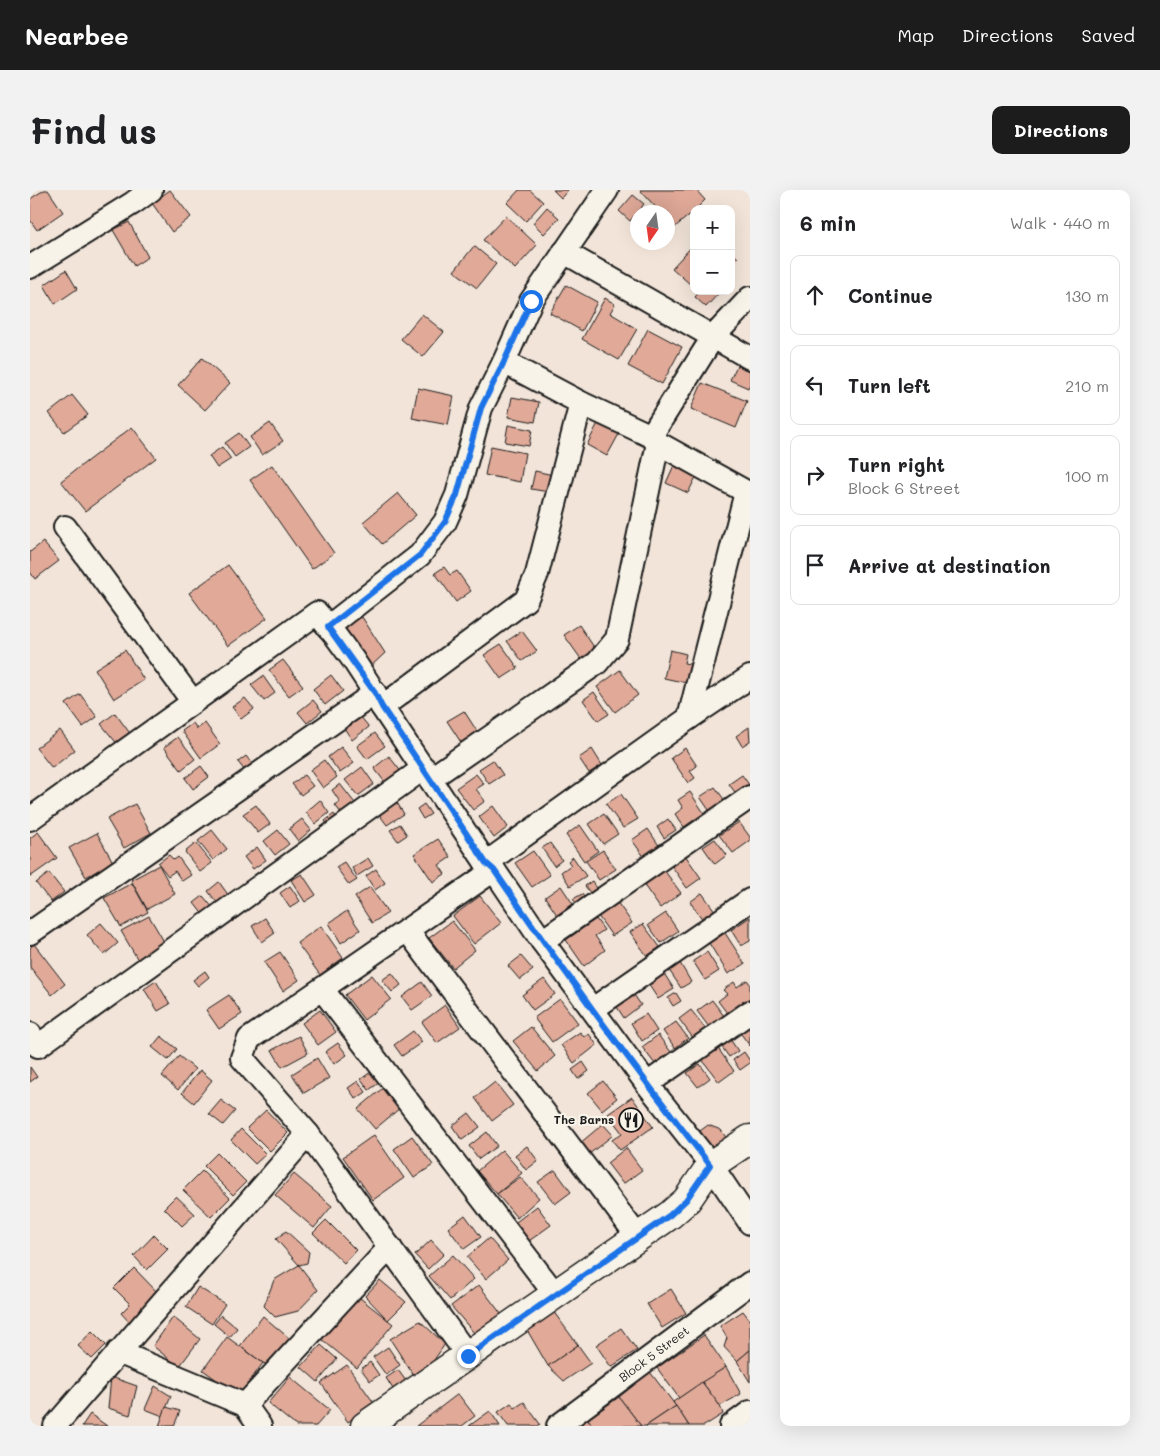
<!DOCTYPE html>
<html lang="en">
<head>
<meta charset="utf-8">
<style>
  body { margin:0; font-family:Mali,sans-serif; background:#f2f2f2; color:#202124 }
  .controls { position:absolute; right:15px; top:15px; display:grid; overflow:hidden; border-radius:10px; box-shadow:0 5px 20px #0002 }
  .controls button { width:45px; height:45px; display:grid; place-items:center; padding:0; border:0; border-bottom:1px solid #e0e0e0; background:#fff; color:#202124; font:25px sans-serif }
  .compass { position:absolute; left:600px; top:15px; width:45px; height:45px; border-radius:50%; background:#fff; box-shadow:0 5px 20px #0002; rotate:193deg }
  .stop { position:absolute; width:15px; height:15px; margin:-11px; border:4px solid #1a73e8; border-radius:50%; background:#fff }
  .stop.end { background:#1a73e8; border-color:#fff; box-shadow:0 1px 5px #0008 }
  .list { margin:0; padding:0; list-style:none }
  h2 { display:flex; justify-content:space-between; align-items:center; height:65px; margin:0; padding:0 20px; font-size:21px }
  h2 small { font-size:16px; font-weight:400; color:#757577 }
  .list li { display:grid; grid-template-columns:32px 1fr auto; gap:15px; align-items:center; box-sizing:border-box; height:80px; margin:0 10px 10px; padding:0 10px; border:1px solid #e0e0e0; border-radius:10px }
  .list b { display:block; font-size:19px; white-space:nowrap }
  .list p { margin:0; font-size:16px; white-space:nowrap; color:#757577 }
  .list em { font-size:16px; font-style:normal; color:#757577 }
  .icon { flex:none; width:28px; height:28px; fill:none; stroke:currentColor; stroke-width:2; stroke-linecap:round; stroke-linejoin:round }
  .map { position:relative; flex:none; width:720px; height:1236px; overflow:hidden; border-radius:10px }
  header { display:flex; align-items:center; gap:30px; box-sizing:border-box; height:70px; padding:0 25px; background:#1c1c1c; color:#fff }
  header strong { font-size:24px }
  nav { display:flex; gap:28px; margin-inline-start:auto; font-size:18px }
  .intro { display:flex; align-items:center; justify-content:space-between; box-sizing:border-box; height:120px; padding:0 30px }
  h1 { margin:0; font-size:35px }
  .button { padding:12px 22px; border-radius:10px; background:#1c1c1c; color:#fff; font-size:18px; font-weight:700 }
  main { display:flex; gap:30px; padding:0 30px }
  aside { flex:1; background:#fff; border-radius:10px; box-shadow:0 5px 20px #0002 }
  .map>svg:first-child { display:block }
</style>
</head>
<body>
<header>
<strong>Nearbee</strong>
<nav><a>Map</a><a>Directions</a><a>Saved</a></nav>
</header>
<div class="intro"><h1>Find us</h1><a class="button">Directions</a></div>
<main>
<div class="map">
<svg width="720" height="1236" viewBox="0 0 720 1236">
  <rect width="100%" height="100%" fill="#f2e4d8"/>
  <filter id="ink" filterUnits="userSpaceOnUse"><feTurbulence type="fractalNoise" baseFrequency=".02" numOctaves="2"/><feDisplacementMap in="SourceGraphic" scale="10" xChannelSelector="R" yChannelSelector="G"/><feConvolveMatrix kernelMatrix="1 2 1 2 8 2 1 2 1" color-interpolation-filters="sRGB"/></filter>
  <g filter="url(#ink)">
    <g fill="#e0a998" stroke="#1c1c1c">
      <path d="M14 0H18L33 22 7 40 0 30V9Z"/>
      <path d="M140 0 161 27 142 42 122 13Z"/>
      <path d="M489 0H500L513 12 496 31 477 13Z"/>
      <path d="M523 0H538L531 8Z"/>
      <path d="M610 0H666L675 10 666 19H664V21L644 38 638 31V22H630Z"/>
      <path d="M603 5 614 14 600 31 589 21Z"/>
      <path d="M517 17 529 28 514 44 503 33Z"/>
      <path d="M476 26 507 55 485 79 453 50Z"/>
      <path d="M99 32 118 67 104 76 83 40Z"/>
      <path d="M664 54V91L661 95 642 78Z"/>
      <path d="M444 56 466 74 447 98 424 81Z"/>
      <path d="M701 62 708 68 701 75Z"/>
      <path d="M36 80 47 99 25 114 14 95Z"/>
      <path d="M536 95 567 112 552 141 520 123Z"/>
      <path d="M670 101H684L688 104 676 117 665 107Z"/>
      <path d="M575 108 585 114 580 123 607 139 589 170 552 149Z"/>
      <path d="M392 124 414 142 393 167 371 149Z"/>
      <path d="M618 139 652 157 632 194 598 176Z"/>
      <path d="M172 168 200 193 175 220 148 195Z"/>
      <path d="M710 169 720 173V194L718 198 700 190Z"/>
      <path d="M672 193 717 211 706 238 661 219Z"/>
      <path d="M388 198 424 206 418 235 382 228Z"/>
      <path d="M42 205 58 225 34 242 19 223Z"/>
      <path d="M482 207 509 212 505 232 478 227Z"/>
      <path d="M240 233 253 251 232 265 220 247Z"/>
      <path d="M568 233 589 244 577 266 557 255Z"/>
      <path d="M478 235 502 240 499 256 475 252Z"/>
      <path d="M102 237 126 268 55 321 31 291Z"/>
      <path d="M209 243 219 257 205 267 195 253Z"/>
      <path d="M461 256 495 263 490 292 455 285Z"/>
      <path d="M192 257 201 269 187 278 179 266Z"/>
      <path d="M645 273 668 283 658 303 636 293Z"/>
      <path d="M242 275 304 363 282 379 220 290Z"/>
      <path d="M505 281 523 285 519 302 501 299Z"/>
      <path d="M368 303 386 325 352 354 333 332Z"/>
      <path d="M13 352 29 371 5 389 0 382V362Z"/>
      <path d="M198 375 237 428 198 456 159 403Z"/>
      <path d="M414 377 420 385 427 381 441 401 426 412 405 383Z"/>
      <path d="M332 427 355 463 338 479 309 440Z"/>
      <path d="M549 435 566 460 551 469 534 445Z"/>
      <path d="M492 441 507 461 492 471 477 451Z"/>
      <path d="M471 454 488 478 471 489 454 465Z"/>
      <path d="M95 460 114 490 84 509 65 479Z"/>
      <path d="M640 460 656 464 654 473 670 476 666 495 634 488Z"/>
      <path d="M253 470 273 496 259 506 239 480Z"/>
      <path d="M590 480 608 505 585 522 567 497Z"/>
      <path d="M301 485 313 501 295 515 283 499Z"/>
      <path d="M233 486 245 503 234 511 221 495Z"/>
      <path d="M564 502 579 524 568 531 553 510Z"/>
      <path d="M50 504 67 527 53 537 36 514Z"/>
      <path d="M215 508 224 519 211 529 202 517Z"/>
      <path d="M283 510 292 521 277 533 268 522Z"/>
      <path d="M434 521 452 549 436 560 417 531Z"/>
      <path d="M85 523 102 546 89 556 71 534Z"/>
      <path d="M330 526 339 537 322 550 314 538Z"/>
      <path d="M163 533 167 539 175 533 190 554 171 568 152 541Z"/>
      <path d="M719 537 720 551 712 556 706 546Z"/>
      <path d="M30 540 45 560 22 578 6 558Z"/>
      <path d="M345 543 355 556 337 569 327 556Z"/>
      <path d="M148 547 165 569 151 580 134 557Z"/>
      <path d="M311 557 324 573 310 583 298 567Z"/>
      <path d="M655 558 667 576 660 581 665 588 658 593 641 568Z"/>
      <path d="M562 559 572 575 559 583 549 568Z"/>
      <path d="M216 566 223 575 215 581 208 572Z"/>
      <path d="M359 566 372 583 357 595 344 578Z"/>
      <path d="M294 570 307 587 293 598 280 580Z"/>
      <path d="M463 570 473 585 459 594 449 579Z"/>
      <path d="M171 576 179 587 163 599 155 588Z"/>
      <path d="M332 577 344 594 328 606 315 590Z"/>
      <path d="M446 584 454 594 446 599 455 611 443 620 426 598Z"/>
      <path d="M274 585 283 596 271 605 262 594Z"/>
      <path d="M712 585 720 596 707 605 699 594Z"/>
      <path d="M310 594 328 617 314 627 305 615 310 612 302 600Z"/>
      <path d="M685 597 696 612 681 623 670 607Z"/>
      <path d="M660 602 674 623 654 637 645 624 653 618 648 610Z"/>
      <path d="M591 604 608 629 593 638 576 614Z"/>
      <path d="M290 610 299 623 285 634 276 622Z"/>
      <path d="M366 611 374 624 357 635 348 623Z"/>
      <path d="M105 614 121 643 94 658 77 629Z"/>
      <path d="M394 614 401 624 393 629 387 619Z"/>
      <path d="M226 615 240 634 228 643 213 624Z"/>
      <path d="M463 616 478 637 464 648 449 627Z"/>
      <path d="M304 624 310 633 301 640 295 631Z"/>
      <path d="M574 624 588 644 573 654 559 634Z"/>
      <path d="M272 629 281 640 268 651 259 639Z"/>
      <path d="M638 629 646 640 634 648 627 637Z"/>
      <path d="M709 632 720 647V651L703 663 689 645Z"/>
      <path d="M370 634 377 645 368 651 360 640Z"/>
      <path d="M550 635 568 661 554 671 536 645Z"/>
      <path d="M618 639 630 657 615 668 602 650Z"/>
      <path d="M182 640 197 659 183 670 168 651Z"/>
      <path d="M248 640 259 654 245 665 234 651Z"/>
      <path d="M8 642 27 668 0 687V648Z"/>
      <path d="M67 643 83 672 56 687 39 658Z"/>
      <path d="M408 649 421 667 409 675 415 684 403 692 384 664Z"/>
      <path d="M685 649 697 665 685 674 673 657Z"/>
      <path d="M166 653 182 673 170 682 155 662Z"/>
      <path d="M520 653 532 670 524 676 512 658Z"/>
      <path d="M227 657 236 670 223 679 214 667Z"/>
      <path d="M573 660 586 679 569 690 556 671Z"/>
      <path d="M503 661 520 685 502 697 485 673Z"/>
      <path d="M139 665 144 670 148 667 161 685 152 691 145 681 138 686 128 673Z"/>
      <path d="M655 665 671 688 657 698 641 675Z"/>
      <path d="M543 667 556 686 540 696 531 682 541 675 538 671Z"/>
      <path d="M338 668 343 676 327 686 322 678Z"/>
      <path d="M314 672 327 690 319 695 306 677Z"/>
      <path d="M129 675 145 704 117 719 101 690Z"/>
      <path d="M346 679 355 693 345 700 336 686Z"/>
      <path d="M634 680 651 703 630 718 613 694Z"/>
      <path d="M19 683 34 702 21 712 6 693Z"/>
      <path d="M272 684 286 705 275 712 261 690Z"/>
      <path d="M562 691 571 704 564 708 555 696Z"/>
      <path d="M189 692 199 706 188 714 178 701Z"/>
      <path d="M102 693 118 722 91 737 74 708Z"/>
      <path d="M260 696 270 711 260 718 250 703Z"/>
      <path d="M531 696 543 714 527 725 515 707Z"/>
      <path d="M340 697 358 723 342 733 325 707Z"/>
      <path d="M672 703 685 721 673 730 660 712Z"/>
      <path d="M552 704 558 713 550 718 543 709Z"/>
      <path d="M173 706 184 719 174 726 164 713Z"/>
      <path d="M450 706 471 733 444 754 423 726Z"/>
      <path d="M587 712 602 733 582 746 568 726Z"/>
      <path d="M317 721 330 740 311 753 299 733Z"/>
      <path d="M636 723 648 741 631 753 618 735Z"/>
      <path d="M119 726 136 755 108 770 91 741Z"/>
      <path d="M720 727V751L711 756 701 740Z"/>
      <path d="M235 728 245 743 232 752 222 736Z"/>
      <path d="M566 729 574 740 565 746 575 760 554 776 536 750Z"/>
      <path d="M422 731 445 760 423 778 399 748Z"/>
      <path d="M71 733 88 753 74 765 57 745Z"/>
      <path d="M613 734 630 757 617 766 600 742Z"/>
      <path d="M291 736 313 768 290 785 267 753Z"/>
      <path d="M695 743 715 774 698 784 679 753Z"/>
      <path d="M4 754 35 794 22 805 0 777V758Z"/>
      <path d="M250 762 269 790 253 801 234 772Z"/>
      <path d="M677 762 689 781 675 790 663 771Z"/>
      <path d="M491 766 503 780 490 790 478 776Z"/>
      <path d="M650 773 661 792 651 798 639 780Z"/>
      <path d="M629 776 644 799 628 809 613 786Z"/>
      <path d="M175 781 179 787 168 796 163 790Z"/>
      <path d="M362 783 371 795 362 802 352 790Z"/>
      <path d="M342 785 361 809 334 830 315 805Z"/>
      <path d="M514 789 525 804 503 820 492 805Z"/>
      <path d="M717 790 720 794V812L700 827 688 811 697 804 693 800 704 792 707 797Z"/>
      <path d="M126 791 140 814 128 821 114 799Z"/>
      <path d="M392 792 402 806 382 820 372 807Z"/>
      <path d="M602 802 611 815 594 828 585 814Z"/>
      <path d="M646 803 651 811 643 816 638 808Z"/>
      <path d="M199 805 212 824 189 839 176 820Z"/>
      <path d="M530 809 548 833 522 852 504 828Z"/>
      <path d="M682 810 694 826 679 837 667 821Z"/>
      <path d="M415 815 430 837 407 853 392 832Z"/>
      <path d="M290 820 306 842 288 855 272 833Z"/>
      <path d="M661 820 676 839 663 848 649 829Z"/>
      <path d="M616 824 627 841 612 851 601 833Z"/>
      <path d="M646 832 658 848 645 858 633 841Z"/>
      <path d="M720 832V856L708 840Z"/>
      <path d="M501 837 525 866 508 881 483 851Z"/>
      <path d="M383 841 392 852 372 866 364 855Z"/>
      <path d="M550 842 554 847 559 844 567 855 544 873 531 855Z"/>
      <path d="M628 845 641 862 625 874 612 857Z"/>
      <path d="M131 846 147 859 138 870 122 857Z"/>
      <path d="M269 846 278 863 252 877 242 860Z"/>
      <path d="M698 846 708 861 699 867 689 853Z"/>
      <path d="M308 853 317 865 304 874 295 862Z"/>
      <path d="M687 857 704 881 689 892 671 868Z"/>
      <path d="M714 862 720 871V873L710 880 703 870Z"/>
      <path d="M149 866 165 879 148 900 132 886Z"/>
      <path d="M287 868 299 888 274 903 262 884Z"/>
      <path d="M553 872 559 881 548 889 542 880Z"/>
      <path d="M670 874 680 888 668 897 657 883Z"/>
      <path d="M0 877 7 887 0 892Z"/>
      <path d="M345 879 353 890 339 900 331 889Z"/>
      <path d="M170 880 182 890 164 913 152 903Z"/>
      <path d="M328 891 336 902 326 909 318 898Z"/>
      <path d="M573 891 587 908 572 920 558 903Z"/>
      <path d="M465 892 483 915 462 931 445 908Z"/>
      <path d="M353 898 370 918 345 939 328 919Z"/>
      <path d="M602 907 623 937 590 960 582 950 592 943 578 924Z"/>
      <path d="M191 910 205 921 193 935 179 924Z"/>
      <path d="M236 920 258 943 240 961 217 938Z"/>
      <path d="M439 923 450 937 432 950 422 936Z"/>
      <path d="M573 934 583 945 558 965 549 954Z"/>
      <path d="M678 935 691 940 697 949 679 962 666 944Z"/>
      <path d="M211 939 236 964 225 974 201 950Z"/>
      <path d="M457 942 467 956 449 969 439 956Z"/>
      <path d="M344 945 374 988 343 1010 313 967Z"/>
      <path d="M382 946 403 975 384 988 364 959Z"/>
      <path d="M497 956 508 971 496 980 485 965Z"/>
      <path d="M596 958 612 980 593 994 577 973Z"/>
      <path d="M472 960 492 983 467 1004 447 981Z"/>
      <path d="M187 963 216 992 203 1005 174 976Z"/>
      <path d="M525 980 541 1002 525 1014 508 992Z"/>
      <path d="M172 981 200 1008 181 1027 153 1000Z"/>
      <path d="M264 984 302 1016 284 1038 245 1005Z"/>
      <path d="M490 987 509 1008 487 1028 467 1004Z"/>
      <path d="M146 1006 165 1024 152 1036 134 1018Z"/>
      <path d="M507 1016 521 1035 499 1051 486 1032Z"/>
      <path d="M435 1025 451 1047 434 1059 418 1038Z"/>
      <path d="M296 1030 326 1060 314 1073 283 1043Z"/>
      <path d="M256 1041 279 1062 277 1073 269 1075 246 1049Z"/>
      <path d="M124 1045 138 1059 117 1080 104 1066Z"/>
      <path d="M459 1048 478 1070 456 1089 437 1067Z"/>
      <path d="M401 1050 414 1064 398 1079 385 1065Z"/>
      <path d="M423 1065 444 1089 420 1110 399 1086Z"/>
      <path d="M269 1075 288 1100 268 1121 245 1127 234 1116 244 1090Z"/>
      <path d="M104 1078 130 1105 101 1134 91 1123 100 1114 84 1098Z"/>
      <path d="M350 1090 376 1112 358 1130 335 1106Z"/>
      <path d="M449 1095 475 1129 450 1150 421 1116Z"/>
      <path d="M168 1097 195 1114 182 1134 156 1117Z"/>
      <path d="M641 1099 656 1123 632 1138 617 1114Z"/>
      <path d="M325 1104 363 1134 327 1178 290 1148Z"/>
      <path d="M523 1121 548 1155 518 1176 497 1140Z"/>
      <path d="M713 1121 720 1130V1160L707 1171 694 1157 697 1148 690 1136Z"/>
      <path d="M191 1125 207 1138 200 1147 184 1134Z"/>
      <path d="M233 1126 260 1149 242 1176 233 1173 210 1156Z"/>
      <path d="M143 1127 170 1149 149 1177 123 1156Z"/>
      <path d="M390 1131 415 1154 402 1173 384 1186 360 1149Z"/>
      <path d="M591 1138 607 1160 581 1177 566 1155Z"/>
      <path d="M62 1141 76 1155 62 1169 48 1156Z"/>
      <path d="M674 1145 696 1177 649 1208 627 1178Z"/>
      <path d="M197 1147 233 1173 209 1206 173 1180Z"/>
      <path d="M291 1155 307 1169 288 1192 271 1177Z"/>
      <path d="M548 1155 561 1173 534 1191 518 1176Z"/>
      <path d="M358 1157 370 1175 356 1185 343 1167Z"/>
      <path d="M720 1160V1192L707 1171Z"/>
      <path d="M340 1172 349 1185 340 1191 331 1179Z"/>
      <path d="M317 1175 344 1213 318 1232 291 1193Z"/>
      <path d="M696 1177 711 1204 690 1216 672 1192Z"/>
      <path d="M368 1180 376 1191 363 1199 356 1188Z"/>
      <path d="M620 1182 646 1216 616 1236H611L589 1207Z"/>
      <path d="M81 1187 107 1196 100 1225 78 1218Z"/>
      <path d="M260 1187 300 1220 286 1236H266L238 1213Z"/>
      <path d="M672 1192 690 1216 693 1224 674 1236H659L643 1212Z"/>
      <path d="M125 1196 141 1206 133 1226 115 1219Z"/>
      <path d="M428 1204 445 1226 432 1236H386Z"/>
      <path d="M589 1207 611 1236H563L558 1229Z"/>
      <path d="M494 1212 510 1234 508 1236H478L468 1222 481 1213 485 1218Z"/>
      <path d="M646 1216 659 1236H616Z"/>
      <path d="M136 1217 150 1221 144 1236H129Z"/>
      <path d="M460 1221 470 1236H439Z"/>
      <path d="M60 1224 77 1236H52Z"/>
      <path d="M558 1229 563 1236H547Z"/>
    </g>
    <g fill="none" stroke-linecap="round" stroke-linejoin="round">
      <g stroke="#1c1c1c" stroke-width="26">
        <g id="street">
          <path d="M534 62 720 168"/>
          <path d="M0 77 103 13 121 0"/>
          <path d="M474 172 551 213 621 246 628 253 720 304"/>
          <path d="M621 246 683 147 720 108"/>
          <path d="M35 337 163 512"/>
          <path d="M298 437 390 365 415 332 427 305 451 218 474 172 501 111 577 0"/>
          <path d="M352 517 496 410 507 384 551 213"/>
          <path d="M659 528 716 302"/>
          <path d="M400 589 567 473 587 449 628 253"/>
          <path d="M0 629 287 423C311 451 335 485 352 517L456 673 464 680 512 751 617 894 681 975 720 1033"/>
          <path d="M456 673 659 528 720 487"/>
          <path d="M377 740 608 1047"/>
          <path d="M0 743 345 503"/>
          <path d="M512 751 720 607"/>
          <path d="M292 799 525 1104"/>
          <path d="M563 819 720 710"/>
          <path d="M0 844 8 856 394 578"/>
          <path d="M617 894 720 822"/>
          <path d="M88 1162 215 1215 230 1236"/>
          <path d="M438 1166 278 944 212 868 219 849 464 680"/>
          <path d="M215 1215 360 1057"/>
          <path d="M25 1236 278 944"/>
          <path id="s1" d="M528 1236 720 1093"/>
          <path d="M701 1236 720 1222"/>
        </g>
      </g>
      <g stroke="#1c1c1c" stroke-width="31">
        <path id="secondary" d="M335 1236 640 1025 657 1010 681 975 720 949"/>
      </g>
      <use href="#street" stroke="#f7f3e8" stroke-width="22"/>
      <use href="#secondary" stroke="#f7f3e8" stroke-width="28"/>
    </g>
  </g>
  <g fill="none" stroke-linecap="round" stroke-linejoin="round" filter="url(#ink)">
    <path stroke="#1a73e8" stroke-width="6" d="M438 1166 640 1025 656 1010 680 975C605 879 533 781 464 680L456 673 352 517 345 503 298 437 390 365 415 332 427 305 451 218 474 172 501 111"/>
  </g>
  <defs>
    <g id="restaurant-ring" transform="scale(1.25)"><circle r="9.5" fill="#f7f3e8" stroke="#1c1c1c" stroke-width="1.5"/><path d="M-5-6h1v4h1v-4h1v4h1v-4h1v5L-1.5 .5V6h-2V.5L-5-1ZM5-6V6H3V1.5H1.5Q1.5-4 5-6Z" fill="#1c1c1c"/></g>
  </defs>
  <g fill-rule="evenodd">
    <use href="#restaurant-ring" x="601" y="930"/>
  </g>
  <g text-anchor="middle" stroke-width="4.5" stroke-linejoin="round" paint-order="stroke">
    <g font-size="12" font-weight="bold" fill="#1c1c1c" stroke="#f7f3e8" text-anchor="end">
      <text x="584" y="934">The Barns</text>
    </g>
    <g font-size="12" fill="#1c1c1c" stroke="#f7f3e8">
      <text dy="4" stroke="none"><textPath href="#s1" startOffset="120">Block 5 Street</textPath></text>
    </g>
  </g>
</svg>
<div class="controls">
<button>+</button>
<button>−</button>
</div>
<svg class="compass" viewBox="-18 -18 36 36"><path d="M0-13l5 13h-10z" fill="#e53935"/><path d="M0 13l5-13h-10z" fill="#757577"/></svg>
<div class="stop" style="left:501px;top:111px"></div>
<div class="stop end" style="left:438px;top:1166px"></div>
</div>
<aside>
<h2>6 min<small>Walk · 440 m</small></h2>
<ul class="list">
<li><svg class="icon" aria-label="ahead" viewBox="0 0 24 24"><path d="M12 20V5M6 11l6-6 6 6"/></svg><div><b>Continue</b></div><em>130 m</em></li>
<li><svg class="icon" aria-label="left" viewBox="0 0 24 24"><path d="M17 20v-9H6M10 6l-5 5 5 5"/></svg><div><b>Turn left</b></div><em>210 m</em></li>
<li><svg class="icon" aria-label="right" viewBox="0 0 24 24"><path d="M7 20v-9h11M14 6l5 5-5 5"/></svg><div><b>Turn right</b><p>Block 6 Street</p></div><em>100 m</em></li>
<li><svg class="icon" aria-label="arrive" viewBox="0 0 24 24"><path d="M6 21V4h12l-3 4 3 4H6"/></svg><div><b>Arrive at destination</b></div></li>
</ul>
</aside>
</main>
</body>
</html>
